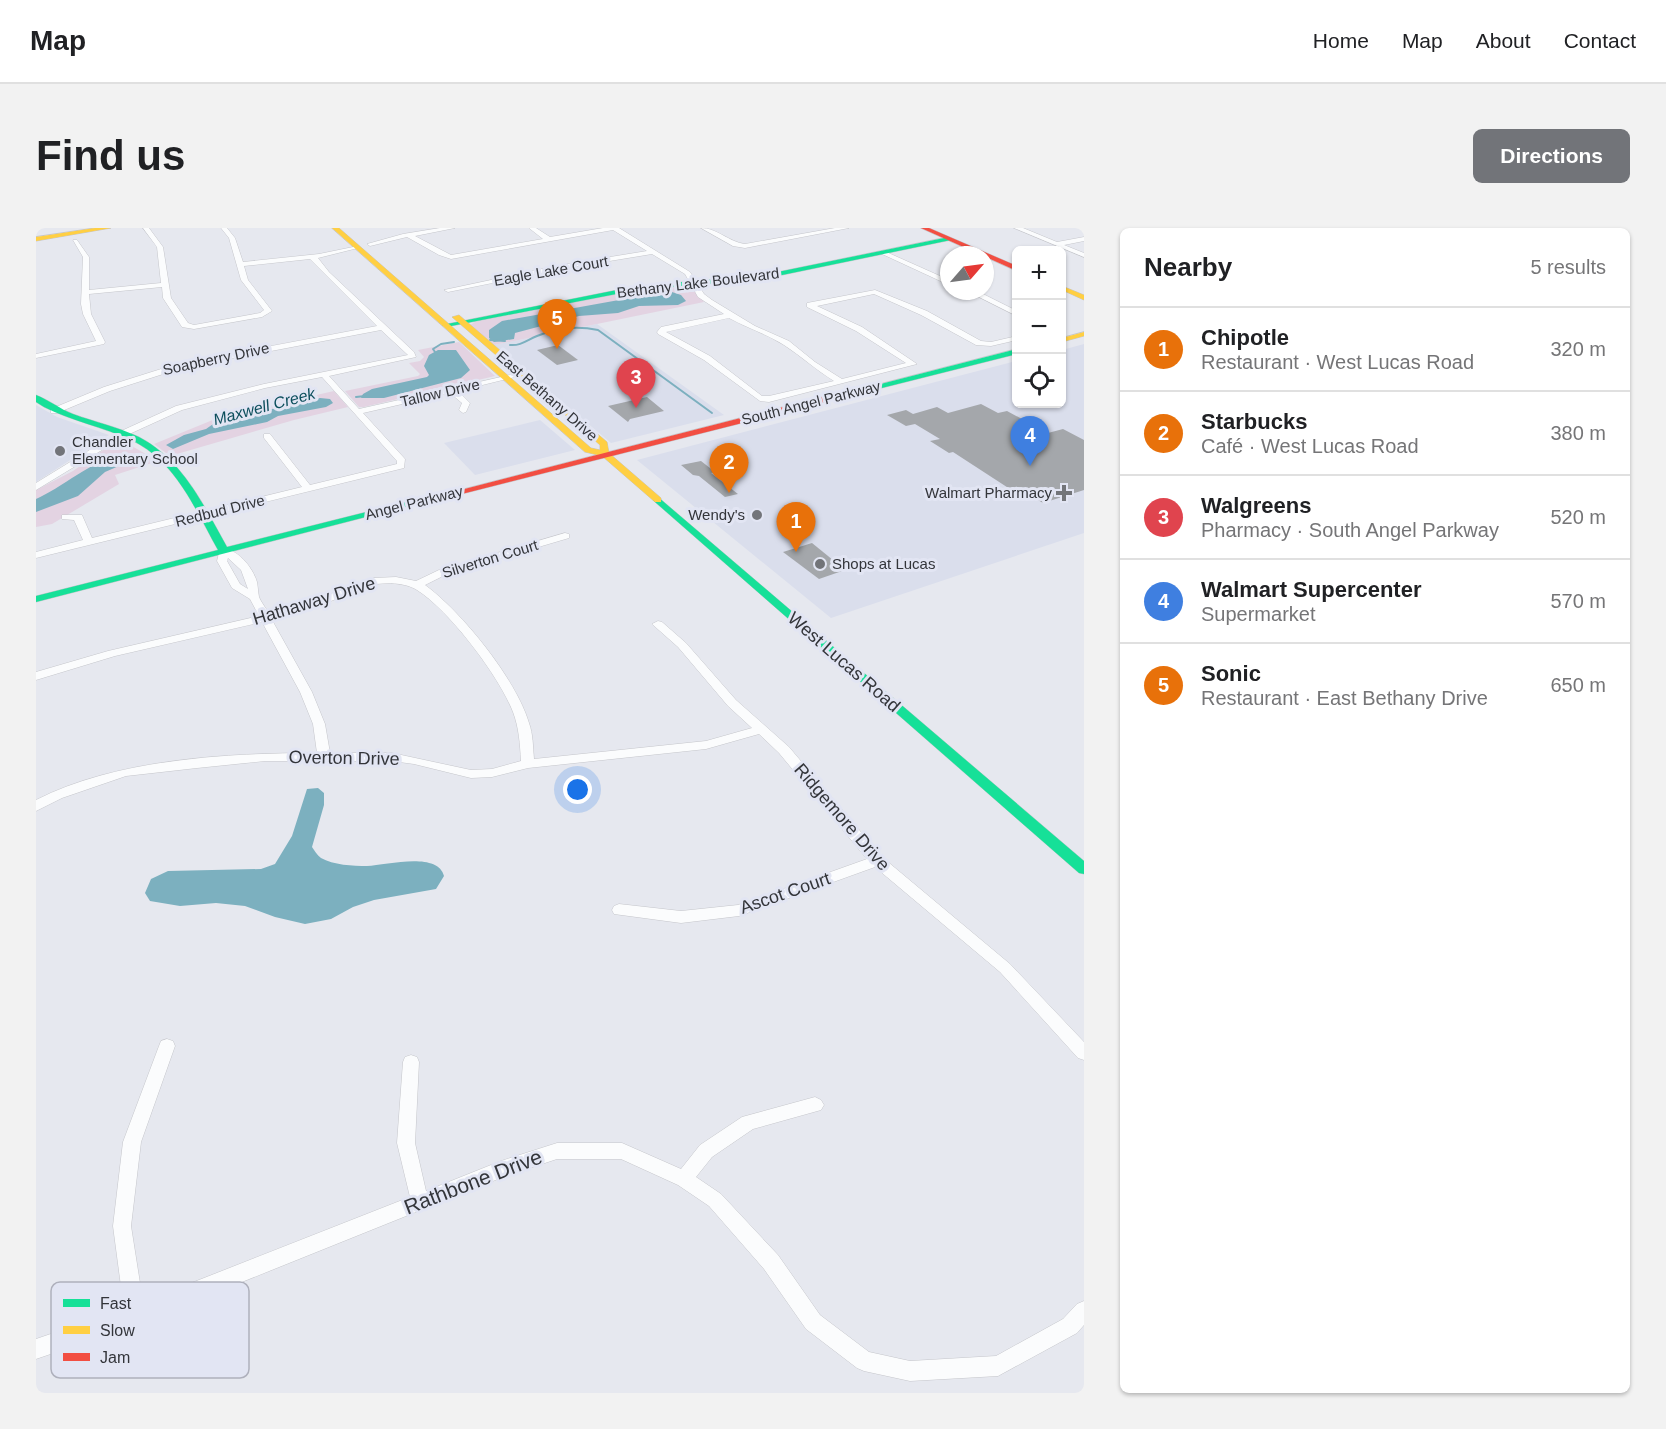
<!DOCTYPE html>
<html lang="en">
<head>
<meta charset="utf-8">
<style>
  body { margin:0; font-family:Arial,sans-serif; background:#f2f2f2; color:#202124 }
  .controls { position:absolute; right:18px; top:18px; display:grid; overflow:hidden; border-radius:9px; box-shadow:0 2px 4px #0004 }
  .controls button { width:54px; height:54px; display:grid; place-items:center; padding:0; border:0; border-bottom:2px solid #e0e0e0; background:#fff; color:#202124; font:30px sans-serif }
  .compass { position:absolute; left:904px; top:18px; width:54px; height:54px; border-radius:50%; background:#fff; box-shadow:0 2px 4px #0004; rotate:62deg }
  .you { position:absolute; left:542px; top:562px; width:21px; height:21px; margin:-15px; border:4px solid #fff; border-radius:50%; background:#1a73e8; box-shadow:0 0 0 9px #1a73e833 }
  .badge { display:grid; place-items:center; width:39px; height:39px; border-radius:50%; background:#727479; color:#fff; font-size:20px; font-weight:700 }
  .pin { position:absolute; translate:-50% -50px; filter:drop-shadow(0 2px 3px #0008) }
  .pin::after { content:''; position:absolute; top:32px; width:21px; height:18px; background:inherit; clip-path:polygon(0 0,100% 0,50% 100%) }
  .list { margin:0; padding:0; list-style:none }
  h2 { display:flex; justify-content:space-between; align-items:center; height:78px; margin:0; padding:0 24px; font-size:26px }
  h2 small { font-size:20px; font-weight:400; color:#757577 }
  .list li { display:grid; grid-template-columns:39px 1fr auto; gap:18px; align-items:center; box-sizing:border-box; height:84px; padding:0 24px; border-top:2px solid #e0e0e0 }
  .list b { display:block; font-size:22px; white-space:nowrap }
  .list p { margin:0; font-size:20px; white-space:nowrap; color:#757577 }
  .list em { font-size:20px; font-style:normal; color:#757577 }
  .icon { flex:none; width:33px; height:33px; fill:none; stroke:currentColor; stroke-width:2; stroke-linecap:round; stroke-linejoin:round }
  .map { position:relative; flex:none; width:1048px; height:1165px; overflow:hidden; border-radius:9px }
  header { display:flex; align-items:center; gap:36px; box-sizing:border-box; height:84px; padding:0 30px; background:#fff; border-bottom:2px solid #e0e0e0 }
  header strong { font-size:28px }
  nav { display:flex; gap:33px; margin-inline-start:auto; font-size:21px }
  .intro { display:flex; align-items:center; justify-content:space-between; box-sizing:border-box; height:144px; padding:0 36px }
  h1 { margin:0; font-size:42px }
  .button { padding:15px 27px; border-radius:9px; background:#727479; color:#fff; font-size:21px; font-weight:700 }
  main { display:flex; gap:36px; padding:0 36px }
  aside { flex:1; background:#fff; border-radius:9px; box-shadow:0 2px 4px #0004 }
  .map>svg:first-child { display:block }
</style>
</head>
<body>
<header>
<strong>Map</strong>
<nav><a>Home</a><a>Map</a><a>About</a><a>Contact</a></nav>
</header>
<div class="intro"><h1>Find us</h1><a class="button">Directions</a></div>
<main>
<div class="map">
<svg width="1048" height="1165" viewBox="0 0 1048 1165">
  <rect width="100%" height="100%" fill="#e6e8ef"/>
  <g fill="#dadeec">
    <path d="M561 96 688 187 575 215 458 117Z"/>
    <path d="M1048 116V305L795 390 601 232 980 133 981 176H1026V122Z"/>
    <path d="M0 177 21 189 73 207 0 254Z"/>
    <path d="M504 192 539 222 439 247 408 215Z"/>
  </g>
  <g fill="#e3d3e2">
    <path d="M654 56 668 74 458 117 434 97 439 94 595 63Z"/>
    <path d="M423 114 459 148 328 179H323L309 163 382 148 384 146 373 135 384 133 388 129 382 122Z"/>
    <path d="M298 163 312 179 258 192 134 228 118 216 184 189Z"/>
    <path d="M87 213 122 233 79 247 83 256 16 296 0 299V262L37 243 79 214Z"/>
  </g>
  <g fill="#7cb0bf">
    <path d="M633 63 645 67 650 73 642 77 603 78 582 85 543 88 479 105 478 111 458 114 453 110V102L466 93Z"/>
    <path d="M402 122H420L434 142 425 150 348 170H325L327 166 336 161 391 149 393 147 388 138 393 127Z"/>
    <path d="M284 170 294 171 297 175 290 179 242 188 231 194 173 206 137 221 130 217 148 207 170 201 180 194Z"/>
    <path d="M82 228 99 231 69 244 42 268 0 284V271C22 262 62 229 82 228Z"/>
    <path d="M282 560 288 565V577L276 619C278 622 281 627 285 630 297 637 317 638 331 638 350 637 402 623 408 648L400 661 338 672 317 679 295 691 269 696 239 689 209 678 180 675 144 678 114 673 109 665 115 651 132 643 225 641 239 636 256 608 271 561Z"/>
  </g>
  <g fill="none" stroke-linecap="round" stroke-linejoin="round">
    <g stroke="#7cb0bf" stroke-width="2">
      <path d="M454 112 469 113"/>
      <path d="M474 117C485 118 491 112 501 108 520 100 542 98 562 102L676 185"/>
      <path d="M401 127 397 121 405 116 418 114"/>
      <path d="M320 169 329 168"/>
      <path d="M95 232 106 230V227"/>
    </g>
  </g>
  <g fill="#a4a7ab">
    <path d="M522 117 542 132 521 137 501 122Z"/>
    <path d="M611 169 628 183 594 191 592 194 572 178Z"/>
    <path d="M945 176 962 185 971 183 1012 205 1027 201 1048 212V262L1007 275 990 265 983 267 917 224 913 225 894 213 904 211 879 196 870 198 851 187 870 182 877 186 901 179 912 185Z"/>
    <path d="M665 233 679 244 675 245 702 266 689 269 663 248 657 247 645 237Z"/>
    <path d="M776 315 792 328 809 342 783 351 747 324Z"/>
  </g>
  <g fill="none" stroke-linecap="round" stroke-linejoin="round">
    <g stroke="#c5c6cb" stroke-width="1">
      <g id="street">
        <path d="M107 0H113L127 19 135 70 152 95 158 97 224 85 228 82 205 52 193 10 185 0H191L199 10 207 34 283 26 322 18V20L282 30 293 44 378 124 380 129 293 148 323 181 487 144 491 146 422 163 434 175 430 184 427 185 423 182 426 175 414 165 327 185 369 231 368 240 0 330V324L47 312 38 292 26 291V287H46L56 310 266 259 228 210V206H234L274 257 361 236V233L286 149 229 160 146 182 89 208 0 262V255L83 204 140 178 228 156 372 127 345 102 146 140 74 163 21 185H15V181L68 159 141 136 341 98 274 31 208 38 212 52 236 83 226 89 158 101 146 99 127 70 126 59 53 66 55 86 69 114 68 116 0 130V126L60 113 47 86 45 76 47 29 37 12H41L53 29V62L125 55 121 19Z"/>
        <path d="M404 0H419L379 8 415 27 507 11 493 0H500L514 9 567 0H583L654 44 668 66 676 72 719 98 753 113 779 134 806 151 870 135 820 103 771 79V75L839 62 891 83 945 113 955 114 981 108V112L955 118 940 117 885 87 838 66 781 78 826 99 881 136 733 174 724 173 668 132 622 106 621 104 625 99 688 86 662 69 649 46 616 26 525 41 412 64 408 62 525 37 611 23 577 2 415 31 403 27 371 9 334 18 331 16 367 6ZM693 90C711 100 731 106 748 117 765 128 780 142 798 153L733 168H726L674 128 630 104Z"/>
        <path d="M665 0C681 0 693 14 709 16L799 0H813L709 20 697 18Z"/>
        <path d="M978 0H987L1021 14 1048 9V13L1028 17 1048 25V29Z"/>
        <path d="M848 23 913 52V57L846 26Z"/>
        <path d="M931 63H941L981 83V88Z"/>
        <path d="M529 305 533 306V310L411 346 389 357C425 383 480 451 493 495 497 506 497 519 498 531L670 513 716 500 692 478 642 419 616 396 622 393 626 394 650 415 700 472 753 519 846 629 974 736 1048 814V832L1042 830 964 744 839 639 703 688 645 695 578 686 576 682 578 678 583 676 645 683 702 677 831 631 743 525 723 506 670 521 492 540 456 549 435 550 378 536 356 533H229L161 540 90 548 26 570 0 583V572C80 531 192 525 281 525L277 496 264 464 226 394 79 428 0 452V444L72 423 223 388 214 371 196 360 181 333 184 321C201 319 217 340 221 354 222 359 222 364 223 369 225 374 230 380 233 386L256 380 338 350 360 349 380 353 403 342ZM192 330 205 342 212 361 204 356 191 333ZM355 355C364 356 373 357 381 362 413 382 463 448 477 484 483 500 484 516 485 533L456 541 435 542 356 525H294L289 496 276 464 236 392 263 385 340 356Z"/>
        <path d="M131 811 137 813 139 818 105 914 95 998 107 1074 374 969 361 915 367 834 369 829 375 827 381 829 383 834 379 915 390 963 465 933 521 915H586L645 941 664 917 706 889 779 869 785 872 788 877 785 882 717 901 676 929 660 949 685 966 742 1027 784 1087 833 1124 874 1133 960 1128 1027 1091 1041 1076 1048 1073V1097L1041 1105 962 1148 874 1153 828 1143 821 1140 770 1101 728 1041 673 978 642 957 585 931H521L467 949 99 1097 0 1131V1111L88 1081 77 998 87 914 123 818 125 813Z"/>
      </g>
    </g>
    <g stroke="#c5c6cb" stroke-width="1">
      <g id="fast">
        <path d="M913 9 915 12 727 51 601 62 410 99 406 97 601 58 727 47Z"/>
        <path d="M981 121V126L798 172 794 169Z"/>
        <path d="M0 167C13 172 24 181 37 186 59 194 82 199 103 209 147 232 168 278 191 319L414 263 419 266 0 374V368L182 322C159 281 140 233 95 212 67 199 36 193 8 179L0 174Z"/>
        <path d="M622 269 1048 633V646L1043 645 619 274 617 272Z"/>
      </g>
    </g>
    <g stroke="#c5c6cb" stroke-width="1">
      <g id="slow">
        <path d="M59 0H75L0 13V9Z"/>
        <path d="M296 0H303L555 220 564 222V217L416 89 423 87 571 214 573 225 625 270V274H619L566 228 549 224Z"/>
        <path d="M1026 58 1048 67V72L1026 62Z"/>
        <path d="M1048 104V108L1026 114V110Z"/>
      </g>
    </g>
    <g stroke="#c5c6cb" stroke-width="1">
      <g id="jam">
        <path d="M885 0H893L981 38V43Z"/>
        <path d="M798 166 802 169 801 171 414 269 409 266Z"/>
      </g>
    </g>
    <use href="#street" fill="#fbfcfd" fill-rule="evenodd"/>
    <use href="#fast" fill="#16e098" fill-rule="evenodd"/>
    <use href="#slow" fill="#ffcf43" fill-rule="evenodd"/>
    <use href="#jam" fill="#f24e42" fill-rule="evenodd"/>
  </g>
  <g fill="#727479" stroke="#e2e5f3" stroke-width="2">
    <circle cx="24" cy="223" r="6"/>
    <path d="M1025 256h6v6h6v6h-6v6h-6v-6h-6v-6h6z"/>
    <circle cx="721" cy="287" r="6"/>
    <circle cx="784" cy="336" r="6"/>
  </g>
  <g text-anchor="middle" stroke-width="6" stroke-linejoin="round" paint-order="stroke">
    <g font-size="15" fill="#33353a" stroke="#e2e5f3">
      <text transform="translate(515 43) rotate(-10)" y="5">Eagle Lake Court</text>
      <text transform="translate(662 55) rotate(-7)" y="5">Bethany Lake Boulevard</text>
      <text transform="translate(180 131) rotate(-12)" y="5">Soapberry Drive</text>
      <text transform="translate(404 165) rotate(-13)" y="5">Tallow Drive</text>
      <text transform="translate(511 168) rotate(41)" y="5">East Bethany Drive</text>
      <text transform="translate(775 175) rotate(-14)" y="5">South Angel Parkway</text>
      <text transform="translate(378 275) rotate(-14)" y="5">Angel Parkway</text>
      <text transform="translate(184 283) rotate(-14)" y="5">Redbud Drive</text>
      <text transform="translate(454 331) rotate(-17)" y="5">Silverton Court</text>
    </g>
    <g font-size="15" fill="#33353a" stroke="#e2e5f3" text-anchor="start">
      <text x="36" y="219">Chandler<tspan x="36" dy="17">Elementary School</tspan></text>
      <text x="1016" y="270" text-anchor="end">Walmart Pharmacy</text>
      <text x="709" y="292" text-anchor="end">Wendy's</text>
      <text x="796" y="341">Shops at Lucas</text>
    </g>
    <g font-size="16" font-style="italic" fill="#0c4e5c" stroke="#e2e5f3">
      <text transform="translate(228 178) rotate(-15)" y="6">Maxwell Creek</text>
    </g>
    <g font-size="18" fill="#33353a" stroke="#e2e5f3">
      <text transform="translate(278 373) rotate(-17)" y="6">Hathaway Drive</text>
      <text transform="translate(808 434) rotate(41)" y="6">West Lucas Road</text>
      <text transform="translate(308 530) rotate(1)" y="6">Overton Drive</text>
      <text transform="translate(806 589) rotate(49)" y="6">Ridgemore Drive</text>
      <text transform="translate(749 665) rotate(-19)" y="6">Ascot Court</text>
    </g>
    <g font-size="21" fill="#33353a" stroke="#e2e5f3">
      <text transform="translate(437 954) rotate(-21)" y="7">Rathbone Drive</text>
    </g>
  </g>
  <rect x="15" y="1054" width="198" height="96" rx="9" fill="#e2e5f3" stroke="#aeb0bc" stroke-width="1.5"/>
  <rect x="27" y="1071" width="27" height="8" fill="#16e098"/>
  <rect x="27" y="1098" width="27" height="8" fill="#ffcf43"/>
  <rect x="27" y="1125" width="27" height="8" fill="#f24e42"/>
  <g font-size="16" fill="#33353a">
    <text x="64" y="1081">Fast</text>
    <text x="64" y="1108">Slow</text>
    <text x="64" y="1135">Jam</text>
  </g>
</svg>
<div class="controls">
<button>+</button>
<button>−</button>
<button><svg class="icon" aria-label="locate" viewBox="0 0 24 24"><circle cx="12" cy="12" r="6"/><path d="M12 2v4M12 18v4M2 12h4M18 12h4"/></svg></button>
</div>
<svg class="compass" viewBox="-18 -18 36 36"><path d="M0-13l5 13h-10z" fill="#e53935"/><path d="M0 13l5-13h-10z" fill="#757577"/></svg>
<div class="you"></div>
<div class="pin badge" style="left:760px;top:324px;background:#e8710a">1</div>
<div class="pin badge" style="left:693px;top:265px;background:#e8710a">2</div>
<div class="pin badge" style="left:600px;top:180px;background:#e0444e">3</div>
<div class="pin badge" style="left:994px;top:238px;background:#3f7fe0">4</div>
<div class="pin badge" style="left:521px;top:121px;background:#e8710a">5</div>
</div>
<aside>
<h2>Nearby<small>5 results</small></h2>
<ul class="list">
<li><span class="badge" style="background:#e8710a">1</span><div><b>Chipotle</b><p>Restaurant · West Lucas Road</p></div><em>320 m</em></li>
<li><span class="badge" style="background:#e8710a">2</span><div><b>Starbucks</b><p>Café · West Lucas Road</p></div><em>380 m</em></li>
<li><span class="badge" style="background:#e0444e">3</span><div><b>Walgreens</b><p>Pharmacy · South Angel Parkway</p></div><em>520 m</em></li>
<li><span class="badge" style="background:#3f7fe0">4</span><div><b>Walmart Supercenter</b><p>Supermarket</p></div><em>570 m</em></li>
<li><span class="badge" style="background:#e8710a">5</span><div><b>Sonic</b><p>Restaurant · East Bethany Drive</p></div><em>650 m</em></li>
</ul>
</aside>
</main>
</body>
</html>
